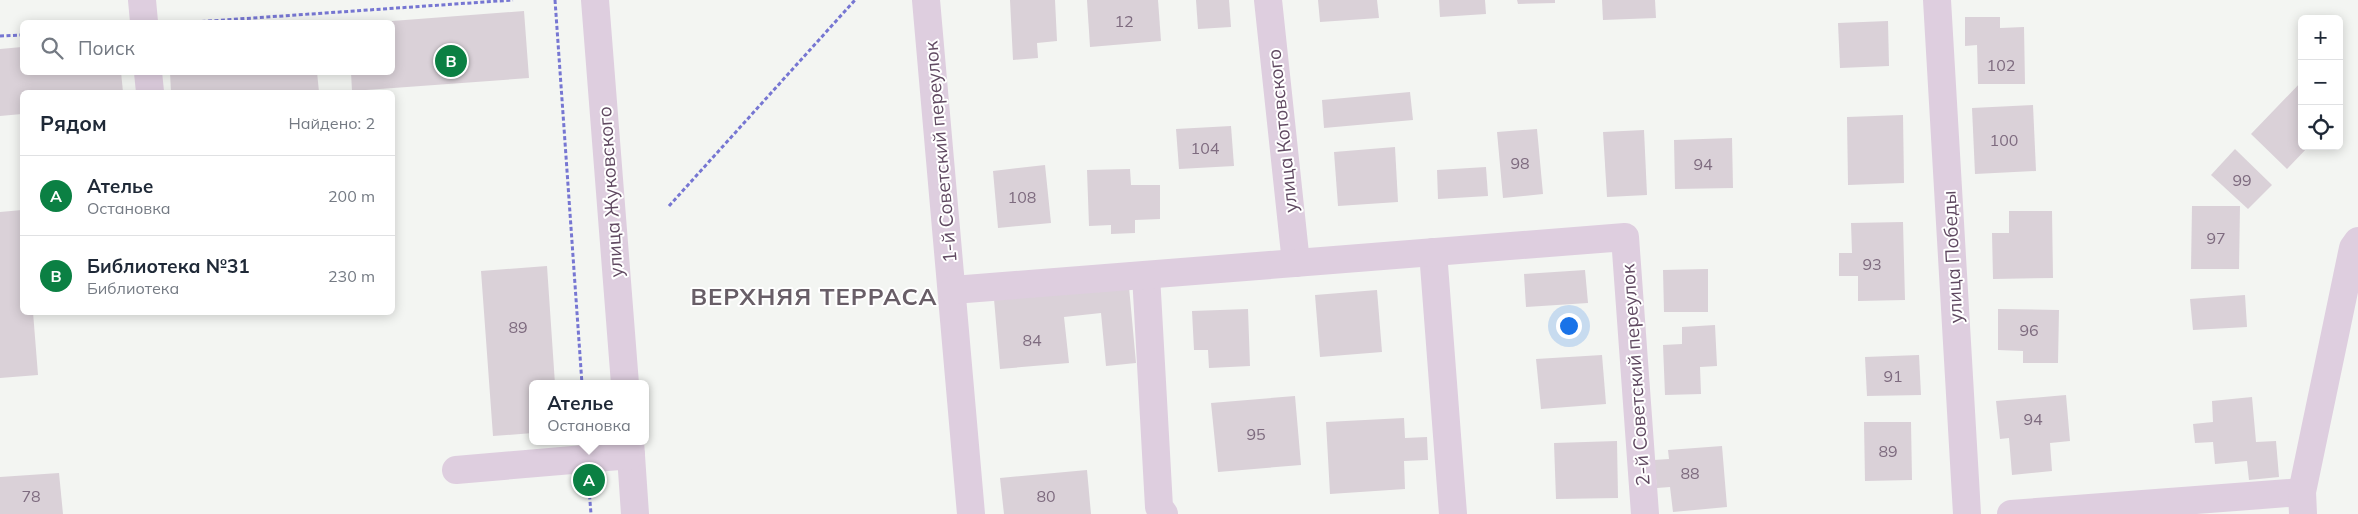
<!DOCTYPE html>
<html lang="ru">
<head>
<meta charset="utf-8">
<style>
  body { margin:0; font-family:Mulish,sans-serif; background:#f6f6f7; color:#1f2937 }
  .controls { position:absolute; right:15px; top:15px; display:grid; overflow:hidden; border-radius:8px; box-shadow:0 2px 12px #0003 }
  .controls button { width:45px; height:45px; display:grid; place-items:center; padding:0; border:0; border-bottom:1px solid #e0e1e3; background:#fff; color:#1f2937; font:25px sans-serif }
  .you { position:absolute; left:1568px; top:325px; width:18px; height:18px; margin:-12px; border:4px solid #fff; border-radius:50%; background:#1a73e8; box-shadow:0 0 0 8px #1a73e833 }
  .badge { display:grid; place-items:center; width:32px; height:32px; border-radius:50%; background:#0b8043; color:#fff; font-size:16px; font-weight:700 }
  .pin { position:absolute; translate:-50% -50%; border:2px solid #fff; box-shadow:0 1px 5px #0006 }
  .popup { position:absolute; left:529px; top:380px; width:120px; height:65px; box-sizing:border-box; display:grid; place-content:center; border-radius:8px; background:#fff; filter:drop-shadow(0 1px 4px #0005); font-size:16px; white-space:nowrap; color:#747a83 }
  .popup b { font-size:19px; color:#1f2937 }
  .popup::after { content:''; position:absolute; left:50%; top:100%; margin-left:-10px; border:10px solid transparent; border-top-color:#fff }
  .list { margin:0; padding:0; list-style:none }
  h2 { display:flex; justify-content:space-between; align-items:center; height:65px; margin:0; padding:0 20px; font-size:21px }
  h2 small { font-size:16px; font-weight:400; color:#747a83 }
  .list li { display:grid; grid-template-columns:32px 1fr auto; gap:15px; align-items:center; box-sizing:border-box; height:80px; padding:0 20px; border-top:1px solid #e0e1e3 }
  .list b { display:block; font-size:19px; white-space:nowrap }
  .list p { margin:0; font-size:16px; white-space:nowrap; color:#747a83 }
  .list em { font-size:16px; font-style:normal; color:#747a83 }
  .icon { flex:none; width:28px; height:28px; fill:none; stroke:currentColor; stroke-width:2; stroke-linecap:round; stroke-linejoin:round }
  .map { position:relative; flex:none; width:2358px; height:514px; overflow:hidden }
  .search { position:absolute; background:#fff; box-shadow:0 2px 12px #0003; left:20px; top:20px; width:375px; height:55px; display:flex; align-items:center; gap:12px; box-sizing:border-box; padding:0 18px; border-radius:8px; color:#747a83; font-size:19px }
  .panel { position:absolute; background:#fff; box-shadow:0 2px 12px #0003; left:20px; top:90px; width:375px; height:225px; border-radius:8px }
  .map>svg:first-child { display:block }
</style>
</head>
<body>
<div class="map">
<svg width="2358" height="514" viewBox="0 0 2358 514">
  <rect width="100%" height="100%" fill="#f3f5f2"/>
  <g fill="#dad1d8">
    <path d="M1010 0H1055L1057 41 1037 43 1038 58 1013 60Z"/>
    <path d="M1087 0H1158L1161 41 1090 47Z"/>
    <path d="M1196 0H1229L1231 27 1198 29Z"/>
    <path d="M1318 0H1377L1379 18 1320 22Z"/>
    <path d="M1439 0H1485L1486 14 1440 17Z"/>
    <path d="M1517 0H1555V3L1518 4Z"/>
    <path d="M1602 0H1655L1656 18 1603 20Z"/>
    <path d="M524 11 529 78 352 91 351 72H392V21Z"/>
    <path d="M1965 17H2000V28L2024 27 2025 84H1978L1977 45 1965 46Z"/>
    <path d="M1888 21 1889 66 1840 68 1838 23Z"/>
    <path d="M22 47V72H121L123 92H22V114L0 116V49Z"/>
    <path d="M170 72H317L319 92H171Z"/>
    <path d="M2302 81V146H2309L2287 169 2251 134Z"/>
    <path d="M1410 92 1413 120 1324 128 1322 100Z"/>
    <path d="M2033 105 2036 171 1975 174 1972 108Z"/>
    <path d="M1903 115 1904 183 1848 185 1847 117Z"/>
    <path d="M1231 126 1234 166 1179 169 1176 129Z"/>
    <path d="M1537 129 1543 194 1503 198 1497 132Z"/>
    <path d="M1644 130 1647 195 1607 197 1603 132Z"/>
    <path d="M1732 138 1733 188 1675 189 1674 140Z"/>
    <path d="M1395 147 1398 202 1338 206 1334 152Z"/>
    <path d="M2235 149 2272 185 2248 209 2211 175Z"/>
    <path d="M1045 165 1051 223 998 228 993 171Z"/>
    <path d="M1486 167 1488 196 1438 199 1437 170Z"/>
    <path d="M1130 169 1131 185H1160V219L1135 220V233L1111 234V225L1089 226 1087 170Z"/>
    <path d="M2192 206H2240L2239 269H2191Z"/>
    <path d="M22 210V312H33L38 375 0 378V212Z"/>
    <path d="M2009 211H2052L2053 278 1993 279 1992 233H2009Z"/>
    <path d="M1903 222 1905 300 1858 301V276H1839V253H1852L1851 223Z"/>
    <path d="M547 266 555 384H533V433L493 436 481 271Z"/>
    <path d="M1708 269V312H1664L1663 270Z"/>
    <path d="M1585 270 1588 303 1526 307 1524 274Z"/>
    <path d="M1129 287 1136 363 1106 366 1101 313 1064 317 1069 363 1000 369 994 299Z"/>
    <path d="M1377 290 1382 352 1320 357 1315 295Z"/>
    <path d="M2245 295 2247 327 2193 330 2190 299Z"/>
    <path d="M1248 309 1250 366 1209 368 1208 350H1194L1192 311Z"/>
    <path d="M1998 309 2059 310 2058 363H2023V351L1998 350Z"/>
    <path d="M1715 325 1717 366 1700 367 1701 394 1665 395 1663 345 1682 344V327Z"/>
    <path d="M1602 355 1606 404 1541 409 1536 359Z"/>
    <path d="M1919 355 1921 395 1867 396 1865 357Z"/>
    <path d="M2066 395 2070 441 2050 443 2052 471 2012 475 2009 438 2000 439 1996 401Z"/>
    <path d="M1295 396 1301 465 1218 472 1211 403Z"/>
    <path d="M2252 397 2256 442 2276 441 2279 477 2249 480 2247 461 2215 464 2213 442 2195 443 2193 424 2213 422 2212 401Z"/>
    <path d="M1404 418 1405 438 1427 437 1428 460 1404 461 1405 489 1330 494 1326 422Z"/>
    <path d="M1864 422H1911L1912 480 1865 481Z"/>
    <path d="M1617 441 1618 498 1556 499 1554 443Z"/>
    <path d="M1722 446 1727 507 1673 512 1670 487 1657 488 1654 460 1669 459 1668 450Z"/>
    <path d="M1087 470 1091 514H1004L1000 478Z"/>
    <path d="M59 473 63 514H0V477Z"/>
  </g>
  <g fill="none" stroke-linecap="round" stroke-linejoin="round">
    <g stroke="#7676d2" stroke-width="3" stroke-dasharray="4 2.5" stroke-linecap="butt">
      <path d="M555 0 582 384"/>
      <path d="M195 22 513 0"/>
      <path d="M0 36 22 35"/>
      <path d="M669 206 855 0"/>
      <path d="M589 489 591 514"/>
    </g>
    <g stroke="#decedf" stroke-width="28">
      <path d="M142 0 144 22"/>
      <path d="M595 0 625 384"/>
      <path d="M926 0 971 514"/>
      <path d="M1268 0 1296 263"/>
      <path d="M1937 0 1967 514"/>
      <path d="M148 72 150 92"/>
      <path d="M1433 252 1453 514"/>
      <path d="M1146 275 1159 507 1164 514"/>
      <path d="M953 290 1625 237 1645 514"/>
      <path d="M630 441 635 514"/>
      <path d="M456 470 631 455"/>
      <path d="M2011 514 2302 492"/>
      <path d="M2303 514 2302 492 2353 248 2358 241"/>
    </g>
  </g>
  <g text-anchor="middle" stroke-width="4" stroke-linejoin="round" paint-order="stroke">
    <g font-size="16" fill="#7e6b7f">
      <text x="1124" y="27">12</text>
      <text x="2001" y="71">102</text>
      <text x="2004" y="146">100</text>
      <text x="1205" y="154">104</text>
      <text x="1520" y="169">98</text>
      <text x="1703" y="170">94</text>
      <text x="2242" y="186">99</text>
      <text x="1022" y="203">108</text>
      <text x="2216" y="244">97</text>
      <text x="1872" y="270">93</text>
      <text x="518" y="333">89</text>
      <text x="2029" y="336">96</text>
      <text x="1032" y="346">84</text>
      <text x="1893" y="382">91</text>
      <text x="2033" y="425">94</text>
      <text x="1256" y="440">95</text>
      <text x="1888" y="457">89</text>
      <text x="1690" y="479">88</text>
      <text x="31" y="502">78</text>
      <text x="1046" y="502">80</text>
    </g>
    <g font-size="19" fill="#604961" stroke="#fff">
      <text transform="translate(1282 131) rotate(-96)" y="7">улица Котовского</text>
      <text transform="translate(940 152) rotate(-95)" y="7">1-й Советский переулок</text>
      <text transform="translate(610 192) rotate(-94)" y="7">улица Жуковского</text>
      <text transform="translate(1952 257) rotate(-93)" y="7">улица Победы</text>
      <text transform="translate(1635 375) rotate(-94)" y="7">2-й Советский переулок</text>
    </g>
    <g font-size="24" font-weight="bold" letter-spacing="1" fill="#685e67" stroke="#fff">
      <text x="814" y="305">ВЕРХНЯЯ ТЕРРАСА</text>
    </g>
  </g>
</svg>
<div class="controls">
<button>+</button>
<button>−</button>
<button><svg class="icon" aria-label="locate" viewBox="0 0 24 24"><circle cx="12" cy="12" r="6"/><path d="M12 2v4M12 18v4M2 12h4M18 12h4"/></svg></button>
</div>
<div class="you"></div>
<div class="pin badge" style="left:589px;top:480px">A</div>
<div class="popup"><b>Ателье</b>Остановка</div>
<div class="pin badge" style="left:451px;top:61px">B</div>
<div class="search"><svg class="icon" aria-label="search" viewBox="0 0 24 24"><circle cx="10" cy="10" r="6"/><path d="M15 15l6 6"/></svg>Поиск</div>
<section class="panel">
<h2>Рядом<small>Найдено: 2</small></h2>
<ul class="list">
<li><span class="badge">A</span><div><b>Ателье</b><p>Остановка</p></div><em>200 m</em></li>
<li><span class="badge">B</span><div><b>Библиотека №31</b><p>Библиотека</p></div><em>230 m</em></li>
</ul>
</section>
</div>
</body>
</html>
